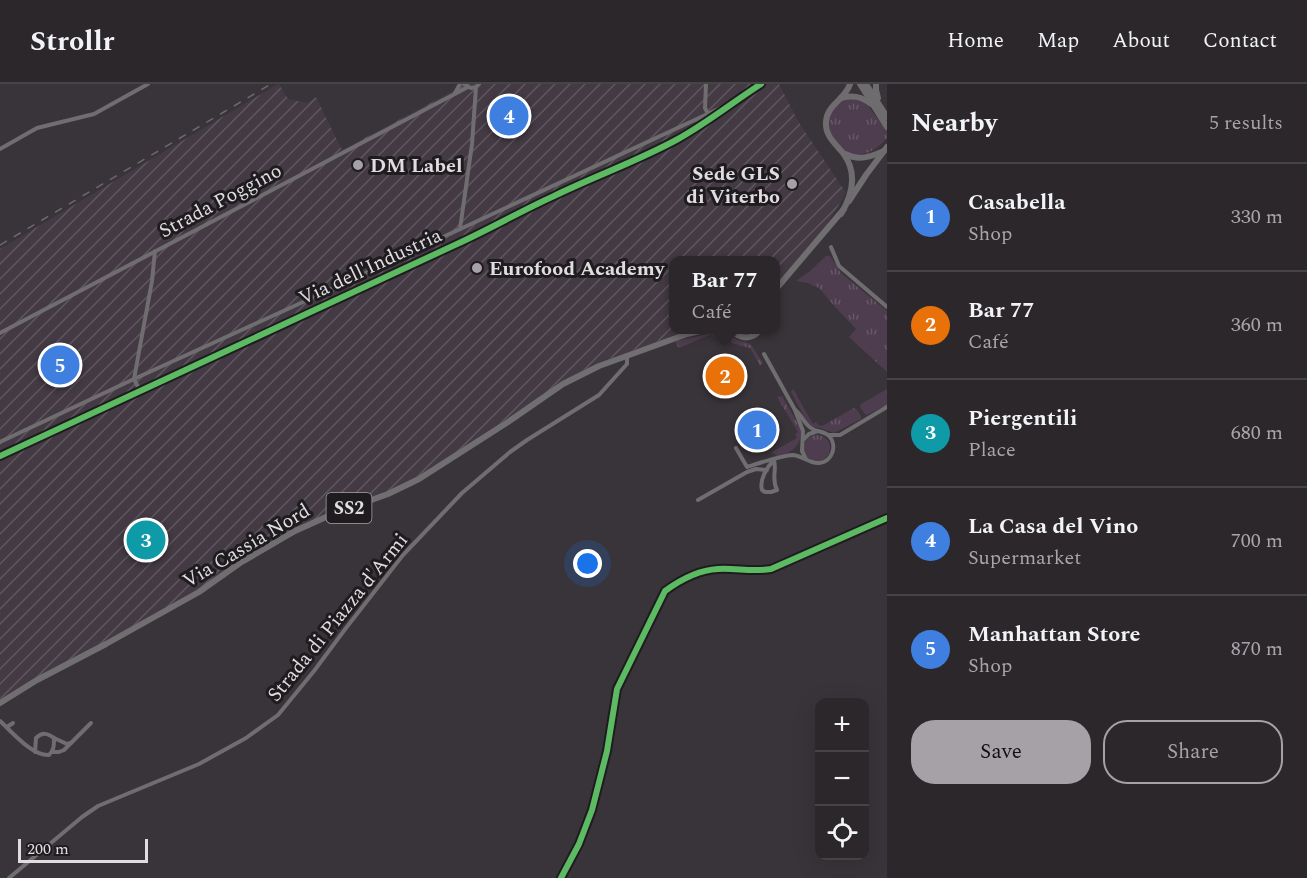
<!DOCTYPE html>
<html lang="en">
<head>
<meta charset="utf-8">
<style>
  body { margin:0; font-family:Spectral,serif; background:#373337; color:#f1f3f6 }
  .controls { position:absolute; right:18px; bottom:18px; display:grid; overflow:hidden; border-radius:12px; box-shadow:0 6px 24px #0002 }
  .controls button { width:54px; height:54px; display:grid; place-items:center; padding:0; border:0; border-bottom:2px solid #474447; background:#2b272b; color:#f1f3f6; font:30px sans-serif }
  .scale { position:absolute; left:18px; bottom:15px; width:130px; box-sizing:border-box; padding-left:6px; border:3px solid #e0dce0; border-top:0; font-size:16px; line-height:21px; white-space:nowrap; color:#e0dce0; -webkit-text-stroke:4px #1f1c1f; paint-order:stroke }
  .you { position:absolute; left:588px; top:480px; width:21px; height:21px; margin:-15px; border:4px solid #fff; border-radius:50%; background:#1a73e8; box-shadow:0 0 0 9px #1a73e833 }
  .badge { display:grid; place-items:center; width:39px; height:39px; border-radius:50%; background:#a6a1a6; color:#fff; font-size:20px; font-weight:700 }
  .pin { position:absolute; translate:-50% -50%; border:3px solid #fff; box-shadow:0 2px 6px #0006 }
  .popup { position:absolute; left:669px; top:172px; width:111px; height:78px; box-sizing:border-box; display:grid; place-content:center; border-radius:12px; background:#2b272b; filter:drop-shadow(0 2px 4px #0005); font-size:20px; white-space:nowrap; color:#a6a5a9 }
  .popup b { font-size:22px; color:#f1f3f6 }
  .popup::after { content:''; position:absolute; left:50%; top:100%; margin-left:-12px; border:12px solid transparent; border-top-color:#2b272b }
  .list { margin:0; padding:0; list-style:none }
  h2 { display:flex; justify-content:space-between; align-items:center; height:78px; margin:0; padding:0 24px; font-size:26px }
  h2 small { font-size:20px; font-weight:400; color:#a6a5a9 }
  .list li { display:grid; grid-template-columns:39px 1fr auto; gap:18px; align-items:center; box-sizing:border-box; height:108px; padding:0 24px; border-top:2px solid #474447 }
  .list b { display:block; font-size:22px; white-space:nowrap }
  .list p { margin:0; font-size:20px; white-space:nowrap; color:#a6a5a9 }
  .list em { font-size:20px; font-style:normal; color:#a6a5a9 }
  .actions { display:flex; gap:12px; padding:18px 24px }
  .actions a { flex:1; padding:14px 0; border:2px solid #a6a1a6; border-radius:24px; text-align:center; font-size:21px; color:#a6a1a6 }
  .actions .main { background:#a6a1a6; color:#111 }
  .icon { flex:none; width:33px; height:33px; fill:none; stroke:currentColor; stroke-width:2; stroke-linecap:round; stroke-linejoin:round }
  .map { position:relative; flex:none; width:887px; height:794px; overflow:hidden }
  header { display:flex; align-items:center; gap:36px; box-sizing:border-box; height:84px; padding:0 30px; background:#2b272b; border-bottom:2px solid #474447 }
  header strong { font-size:28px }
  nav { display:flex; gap:33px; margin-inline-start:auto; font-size:21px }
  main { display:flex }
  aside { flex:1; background:#2b272b }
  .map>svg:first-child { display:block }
</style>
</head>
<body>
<header>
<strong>Strollr</strong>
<nav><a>Home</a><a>Map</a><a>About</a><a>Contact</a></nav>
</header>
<main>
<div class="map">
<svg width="887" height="794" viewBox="0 0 887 794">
  <defs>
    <pattern id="industrial-furrows" width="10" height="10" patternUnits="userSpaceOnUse" patternTransform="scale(1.5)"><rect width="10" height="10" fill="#443a44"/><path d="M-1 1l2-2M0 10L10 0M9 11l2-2" fill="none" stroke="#5f565f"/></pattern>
    <pattern id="grass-tufts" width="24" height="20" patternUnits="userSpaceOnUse" patternTransform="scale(1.5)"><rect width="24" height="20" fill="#4e3c4f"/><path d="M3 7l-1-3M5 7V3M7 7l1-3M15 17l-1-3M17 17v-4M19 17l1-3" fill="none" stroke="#675868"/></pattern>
  </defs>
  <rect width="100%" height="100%" fill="#393439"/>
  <path fill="url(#industrial-furrows)" d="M278 0H279L288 15 307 19 316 13 342 66 466 0H779L798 37 846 109 826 142 776 199V176H674V246H689L597 279 567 295 445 376 413 395 378 412 327 430 200 505 0 615V165Z"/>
  <g fill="url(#grass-tufts)">
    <path d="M851 14 865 18 881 39 887 34V54C843 105 803 22 851 14Z"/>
    <path d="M826 172H830L841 189 887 227V288L849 253 856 245 836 224 819 204 808 199 796 197 810 187Z"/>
    <path d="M721 247 728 248 737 256 748 259 751 261 763 279 760 282 750 264 732 259 730 253 724 250 713 253 712 250 679 264 676 260V257Z"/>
    <path d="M793 305 813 340 816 338 818 341 822 342 854 324 856 325 861 332V335L834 349 820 344 813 343 807 338 791 308Z"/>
    <path d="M887 305V321L867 331 865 330 860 323 861 320Z"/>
    <path d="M782 312 801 345C802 361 792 370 777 372L772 368 797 354 795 350 798 348 777 313Z"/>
    <circle cx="817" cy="364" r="13"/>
  </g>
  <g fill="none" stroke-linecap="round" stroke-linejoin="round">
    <g stroke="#6f6d6f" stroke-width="4">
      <path d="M464 0 471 4 476 3 479 0"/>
      <path d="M706 0 705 24 709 32"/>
      <path d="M455 9 460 0"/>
      <path d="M0 65 37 44 94 30 148 0"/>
      <path d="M460 145 472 60 476 3"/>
      <path d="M831 163 839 182 887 223"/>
      <path d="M0 249 468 3"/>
      <path d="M764 270 795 326 803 347 802 367 806 375"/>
      <path d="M140 307 134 295 152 197 155 167"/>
      <path d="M829 351H840L887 323"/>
      <path d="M804 355 809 350 818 347"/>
      <path d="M0 358 134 295 314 213 727 21"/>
      <path d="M736 364 747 383C760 379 779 372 792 371 802 371 809 380 819 379 833 378 838 360 828 351 823 347 816 348 811 344 804 340 802 331 795 326"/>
      <path d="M0 372C152 301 305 231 457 160 490 145 521 127 554 112 595 92 638 77 678 55 707 39 733 18 761 0"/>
      <path d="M774 376C777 387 771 394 777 406L771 408H765L762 406C759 396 767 383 774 376Z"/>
      <path d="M698 416 747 388 756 385 767 386"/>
      <path d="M0 637C12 648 32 672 49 671 54 666 54 662 54 654 47 649 42 648 36 654L35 668"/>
      <path d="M7 643 13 639"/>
      <path d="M54 654 67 660 71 659"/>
      <path d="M52 668H59L64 666 91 639"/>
      <path d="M9 794 82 733 98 722 199 680 246 654 278 631 314 587 346 544 403 471 462 409 510 368 527 356 599 311 627 280V272"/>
    </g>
    <g stroke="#706e70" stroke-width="6">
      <path d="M849 117 866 91 887 63"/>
      <path d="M776 205 844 125"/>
      <path d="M721 246 734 249"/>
      <path d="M732 246C740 256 752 256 760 246"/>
      <path d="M0 619 37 596 106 560 199 508 240 479 295 447 335 429 388 410 419 395 508 338 563 300 599 282 687 250 704 246"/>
    </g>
    <g stroke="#6e6c6e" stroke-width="6">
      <path d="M860 0 887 43"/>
      <path d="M866 0 887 33"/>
      <path d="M876 0V6L878 14"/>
      <path d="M841 14C852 11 861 12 871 20"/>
      <path d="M845 70C859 77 870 73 884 67"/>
      <path d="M841 130C853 110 858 89 843 69 835 59 825 52 826 38 827 20 845 16 850 0"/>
    </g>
    <path stroke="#6c6a6c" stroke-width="1.5" stroke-dasharray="8 8" stroke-linecap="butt" d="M0 161 271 0"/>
    <g stroke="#1f1c1f" stroke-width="10">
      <g id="cycleway">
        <path d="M0 372C152 301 305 231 457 160 490 145 521 127 554 112 595 92 638 77 678 55 707 39 733 18 761 0"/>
        <path d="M561 794 579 760 592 726 607 667 617 605 665 507C680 496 699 486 718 485 736 484 753 488 771 485L887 434"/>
      </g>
    </g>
    <use href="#cycleway" stroke="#5cba63" stroke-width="6"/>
  </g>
  <g fill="#a6a1a6" stroke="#1f1c1f" stroke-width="2">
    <circle cx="358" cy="81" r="6"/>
    <circle cx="792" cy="100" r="6"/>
    <circle cx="477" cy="184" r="6"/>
  </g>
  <g text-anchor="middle" stroke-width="6" stroke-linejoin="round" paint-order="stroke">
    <rect fill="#1f1c1f" stroke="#a6a2a6" stroke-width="1.5" x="326.5" y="409" width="45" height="30" rx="4.5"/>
    <g font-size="18" font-weight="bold" fill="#e0dce0">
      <text x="349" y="430">SS2</text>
    </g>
    <g font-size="20" font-weight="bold" fill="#e0dce0" stroke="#1f1c1f" text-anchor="start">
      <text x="370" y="88">DM Label</text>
      <text x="780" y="96" text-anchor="end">Sede GLS<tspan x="780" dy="23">di Viterbo</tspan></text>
      <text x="489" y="191">Eurofood Academy</text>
    </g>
    <g font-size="20" fill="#e0dce0" stroke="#1f1c1f">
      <text transform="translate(220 116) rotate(-28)" y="7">Strada Poggino</text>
      <text transform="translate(370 182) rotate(-25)" y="7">Via dell'Industria</text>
      <text transform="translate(246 461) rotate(-31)" y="7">Via Cassia Nord</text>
      <text transform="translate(337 533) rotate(-51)" y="7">Strada di Piazza d'Armi</text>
    </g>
  </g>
</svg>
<div class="controls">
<button>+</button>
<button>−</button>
<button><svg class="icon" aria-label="locate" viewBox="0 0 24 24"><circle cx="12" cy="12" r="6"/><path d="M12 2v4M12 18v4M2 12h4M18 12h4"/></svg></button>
</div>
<div class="scale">200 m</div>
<div class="you"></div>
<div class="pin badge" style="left:757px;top:346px;background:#3f7fe0">1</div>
<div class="pin badge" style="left:725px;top:292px;background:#e8710a">2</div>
<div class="popup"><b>Bar 77</b>Café</div>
<div class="pin badge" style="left:146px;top:456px;background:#0f9aa8">3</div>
<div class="pin badge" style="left:509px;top:32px;background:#3f7fe0">4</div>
<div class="pin badge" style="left:60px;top:281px;background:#3f7fe0">5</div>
</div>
<aside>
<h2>Nearby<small>5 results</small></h2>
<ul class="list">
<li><span class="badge" style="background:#3f7fe0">1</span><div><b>Casabella</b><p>Shop</p></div><em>330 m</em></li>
<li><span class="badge" style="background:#e8710a">2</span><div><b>Bar 77</b><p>Café</p></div><em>360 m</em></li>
<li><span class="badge" style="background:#0f9aa8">3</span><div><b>Piergentili</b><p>Place</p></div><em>680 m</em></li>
<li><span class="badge" style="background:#3f7fe0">4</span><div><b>La Casa del Vino</b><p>Supermarket</p></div><em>700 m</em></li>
<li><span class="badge" style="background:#3f7fe0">5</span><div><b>Manhattan Store</b><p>Shop</p></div><em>870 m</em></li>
</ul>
<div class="actions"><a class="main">Save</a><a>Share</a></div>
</aside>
</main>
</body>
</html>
